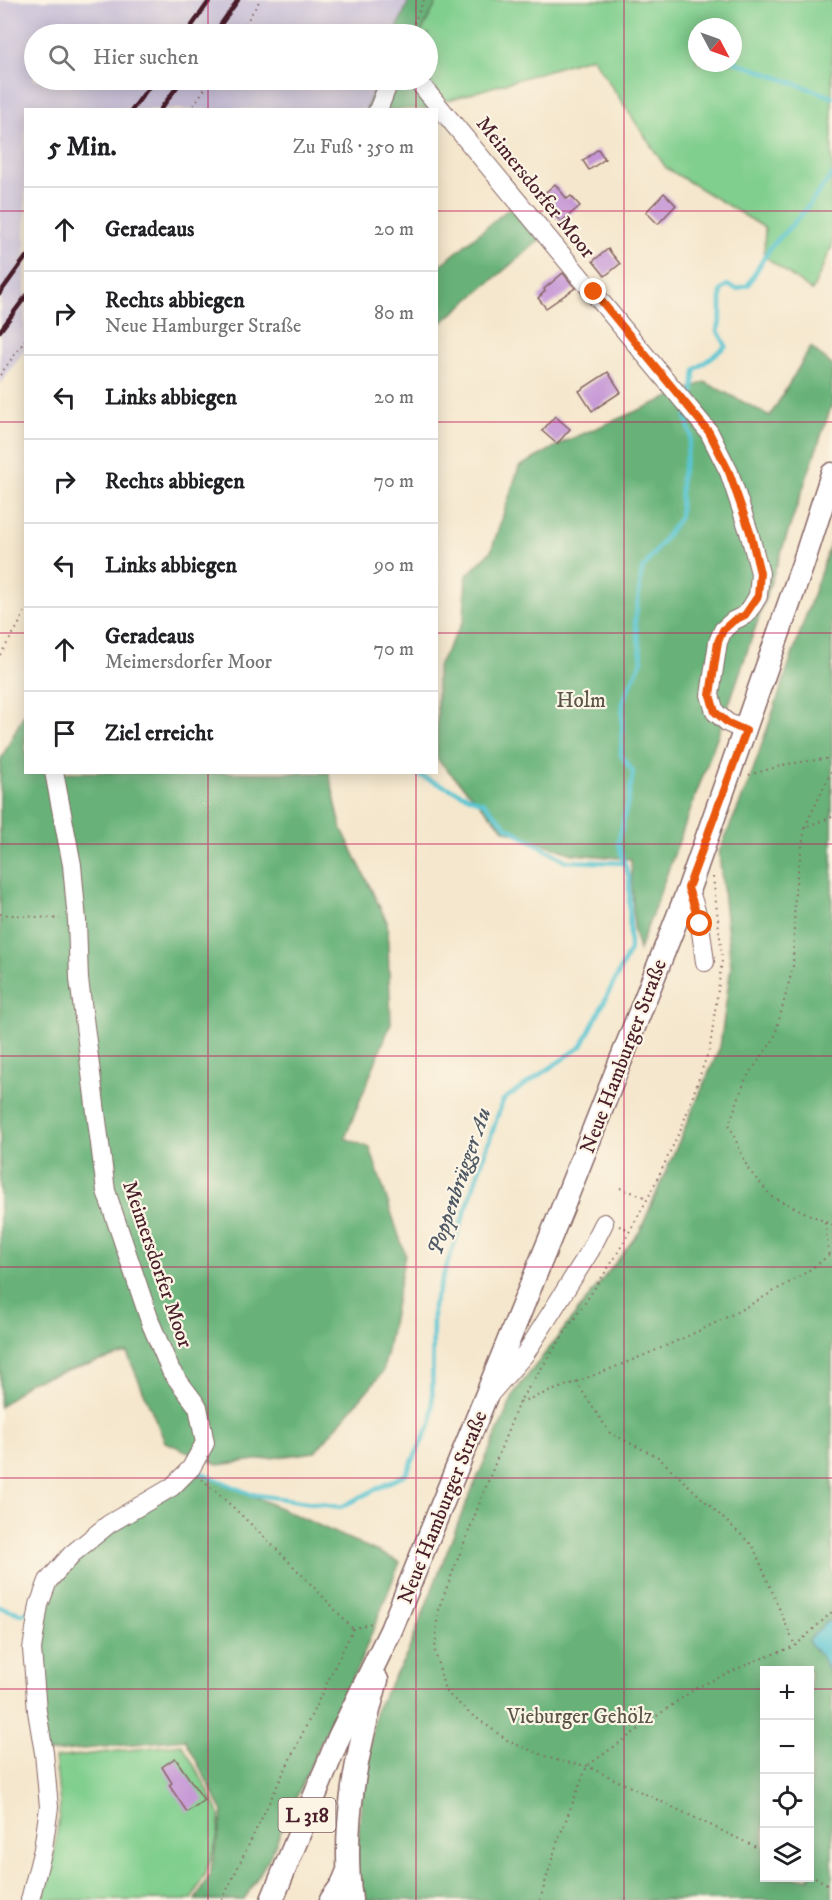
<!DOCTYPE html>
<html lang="de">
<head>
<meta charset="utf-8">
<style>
  body { margin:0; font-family:"IM FELL DW Pica",serif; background:#f2f2f2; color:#202124 }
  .controls { position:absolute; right:18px; bottom:18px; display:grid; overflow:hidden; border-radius:0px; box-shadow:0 3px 15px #0003 }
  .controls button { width:54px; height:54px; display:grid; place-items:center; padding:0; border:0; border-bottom:2px solid #e0e0e0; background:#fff; color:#202124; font:30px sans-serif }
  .compass { position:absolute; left:688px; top:18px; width:54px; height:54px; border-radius:50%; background:#fff; box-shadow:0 3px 15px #0003; rotate:131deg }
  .stop { position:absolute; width:18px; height:18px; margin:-14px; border:4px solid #ea580c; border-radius:50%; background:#fff }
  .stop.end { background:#ea580c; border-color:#fff; box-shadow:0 2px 6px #0008 }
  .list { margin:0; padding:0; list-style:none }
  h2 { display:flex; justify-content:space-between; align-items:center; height:78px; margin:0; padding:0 24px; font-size:26px }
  h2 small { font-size:20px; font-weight:400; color:#757577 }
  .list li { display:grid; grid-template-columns:39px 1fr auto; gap:18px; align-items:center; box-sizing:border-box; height:84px; padding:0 24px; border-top:2px solid #e0e0e0 }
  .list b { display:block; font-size:22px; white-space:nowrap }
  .list p { margin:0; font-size:20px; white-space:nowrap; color:#757577 }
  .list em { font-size:20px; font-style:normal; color:#757577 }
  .icon { flex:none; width:33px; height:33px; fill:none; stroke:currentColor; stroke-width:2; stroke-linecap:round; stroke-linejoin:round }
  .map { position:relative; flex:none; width:832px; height:1900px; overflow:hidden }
  .search { position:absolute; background:#fff; box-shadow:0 3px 15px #0003; left:24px; top:24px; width:414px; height:66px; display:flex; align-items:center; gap:15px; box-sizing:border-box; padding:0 21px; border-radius:33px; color:#757577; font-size:22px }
  .panel { position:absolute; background:#fff; box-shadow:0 3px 15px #0003; left:24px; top:108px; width:414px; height:666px; border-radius:0px }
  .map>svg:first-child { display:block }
</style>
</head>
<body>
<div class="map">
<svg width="832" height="1900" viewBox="0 0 832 1900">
  <rect width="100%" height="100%" fill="#fcf5e5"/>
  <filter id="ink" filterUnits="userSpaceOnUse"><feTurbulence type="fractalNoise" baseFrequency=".0167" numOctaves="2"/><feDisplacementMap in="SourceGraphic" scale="12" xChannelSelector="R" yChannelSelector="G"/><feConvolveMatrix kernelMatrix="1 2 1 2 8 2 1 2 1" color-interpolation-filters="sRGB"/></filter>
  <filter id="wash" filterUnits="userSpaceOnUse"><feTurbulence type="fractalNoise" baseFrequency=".008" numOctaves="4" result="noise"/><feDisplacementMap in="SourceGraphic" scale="24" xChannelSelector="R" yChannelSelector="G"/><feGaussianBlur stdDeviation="1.35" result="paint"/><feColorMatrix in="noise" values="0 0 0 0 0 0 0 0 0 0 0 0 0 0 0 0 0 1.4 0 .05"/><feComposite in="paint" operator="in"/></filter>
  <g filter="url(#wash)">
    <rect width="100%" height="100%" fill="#f5e7cd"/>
    <path fill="#c8bfd8" d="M0 0H409L395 34H34V80H378L366 109 26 110 25 349 0 385Z"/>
    <g fill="#81cf8e" stroke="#66775c" stroke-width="1.5" fill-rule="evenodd">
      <path d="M438 0H832V246L812 291 764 256 765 228 666 168 592 57 446 101 428 80V34H420ZM697 27H733V63H697Z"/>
      <path d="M182 1744C188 1756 219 1806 219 1815 221 1841 204 1878 192 1900H43L55 1849 60 1805 55 1758Z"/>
    </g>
    <g fill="#68b279" stroke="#596852" stroke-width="1.5" fill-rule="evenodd">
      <path d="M409 0H438L420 34H395Z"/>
      <path d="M378 80H424L433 109 366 110Z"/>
      <path d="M512 206 540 240 440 324H437L436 269Z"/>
      <path d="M811 347 832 365V404L727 710 639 950 634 931 631 859 573 854 505 830 437 759V667L464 620 466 576 491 551 519 467 566 441 705 382 770 416Z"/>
      <path d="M832 539V1900H360L356 1867 362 1789 376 1709 407 1654 464 1508 515 1392 640 1231 720 1047 731 966 719 852 750 779ZM764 1670H810V1878H764Z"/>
      <path d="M25 712 26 772 329 773 341 827 387 922 391 1023 345 1138 370 1148 405 1254 383 1372 315 1452 219 1465 165 1442 127 1353 29 1382 0 1407V761Z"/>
      <path d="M191 1468 400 1562 359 1665 325 1734 269 1858 244 1900H196L210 1874 223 1812 185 1739 44 1753 32 1649 48 1581Z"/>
    </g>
    <path fill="#59c5d2" stroke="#52727e" stroke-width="1.5" d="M832 1620V1678L821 1656 808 1641 826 1622Z"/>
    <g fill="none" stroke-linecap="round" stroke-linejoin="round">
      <g stroke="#59c5d2" stroke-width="4.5">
        <path d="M733 61 832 97"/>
        <path d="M692 402 695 370 726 346 718 331 721 314V291L727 285 737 289 748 285 770 248 802 214 832 175"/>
        <path d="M411 772 484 803 507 827 566 861 624 863"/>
        <path d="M193 1469 250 1494 341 1507 406 1474 432 1421 433 1306 503 1100 582 1046 630 950 629 878 618 843 629 797 633 772 621 755 623 701 642 660 635 621 642 570 680 517 681 479 691 436 686 416"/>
        <path d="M0 1607 22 1614 34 1608"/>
      </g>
    </g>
    <g id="blocks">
      <g fill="#c494d6">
        <path d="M598 149 605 159 589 170 583 161Z"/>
        <path d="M555 184 567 199 571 196 580 206 561 222 539 198Z"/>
        <path d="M664 193 676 205 658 224 646 212Z"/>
        <path d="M608 249 620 264 605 276 593 261Z"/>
        <path d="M563 273 575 288 546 308 538 298 545 291 544 289Z"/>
        <path d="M608 372 621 392 592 411 579 391Z"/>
        <path d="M555 416 570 429 557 444 542 431Z"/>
        <path d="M175 1758 204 1800 187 1812 169 1785 172 1783 162 1767Z"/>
      </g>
    </g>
  </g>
  <g filter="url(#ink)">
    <use href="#blocks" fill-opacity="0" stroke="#866564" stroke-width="1.5"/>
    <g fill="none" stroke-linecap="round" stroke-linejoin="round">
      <g stroke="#866564" stroke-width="20">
        <g id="minor">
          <path d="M417 80 709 432 729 472 749 532 760 573 758 596 752 606 745 615 733 621 723 630 718 642 710 695 715 712 728 723 746 731"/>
          <path d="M378 110 390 80"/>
          <path d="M689 888 700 924 705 962"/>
          <path d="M490 1394 525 1354 590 1251 604 1223"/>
          <path d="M30 1900 43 1849 49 1807 44 1753 37 1711 32 1649 39 1605 48 1581 72 1554 109 1524 172 1487 191 1468 205 1443 198 1407 171 1371 151 1324 106 1191 79 979 77 921 72 865 54 772"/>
        </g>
      </g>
      <g stroke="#866564" stroke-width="25">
        <g id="major">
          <path d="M272 1900 339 1737 391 1630 562 1209 689 888 803 564 832 474"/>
          <path d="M331 1900 342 1885 347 1873"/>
          <path d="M351 1900C341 1825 357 1752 377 1680"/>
        </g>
      </g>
      <g stroke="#866564" stroke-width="2" stroke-dasharray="1.5 4.5" stroke-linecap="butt">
        <path d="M239 34 260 0"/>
        <path d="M409 34 424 0"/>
        <path d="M190 110 211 80"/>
        <path d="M0 375 26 339"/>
        <path d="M0 655 18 626 26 609"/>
        <path d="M749 775 787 764 832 758"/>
        <path d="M832 817 805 827 795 889 793 967 774 1039 746 1078 729 1124 748 1169 772 1197 832 1225"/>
        <path d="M805 827 832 770"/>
        <path d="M713 877 722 955"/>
        <path d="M0 914 60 919"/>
        <path d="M722 961 710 1047 681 1129 648 1198 616 1256 519 1402 438 1610 435 1651 445 1691 468 1712 510 1742 555 1760 587 1766 764 1851"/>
        <path d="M620 1188 648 1198"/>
        <path d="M825 1223 829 1255"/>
        <path d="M619 1226 630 1230"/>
        <path d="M576 1382 610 1433 658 1457 753 1546 795 1646"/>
        <path d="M520 1402C603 1373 687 1341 764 1297 788 1283 812 1271 832 1252"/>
        <path d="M202 1479C255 1526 305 1577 353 1629"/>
        <path d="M810 1874 832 1887"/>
        <path d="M222 1900 353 1629 371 1623"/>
        <path d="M540 1900 557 1843 587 1766 696 1688 752 1662 795 1646 832 1612"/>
      </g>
      <use href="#minor" stroke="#fff" stroke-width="18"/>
      <use href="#major" stroke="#fff" stroke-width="22"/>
      <g stroke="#4a1f2b" stroke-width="4.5">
        <path d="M186 34 210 0"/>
        <path d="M214 34 238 0"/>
        <path d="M132 110 154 80"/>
        <path d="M160 110 182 80"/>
        <path d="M0 293 26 257"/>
        <path d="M0 331 26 296"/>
      </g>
    </g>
  </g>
  <g fill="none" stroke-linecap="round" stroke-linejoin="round" filter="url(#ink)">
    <path stroke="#ea580c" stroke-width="8" d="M594 292 709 432 729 472 750 532 760 573 758 596 745 615 733 621 723 630 718 642 710 695 715 712 728 723 746 731 688 888 700 924"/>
  </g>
  <path fill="none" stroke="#c2185b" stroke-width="1.5" stroke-opacity="0.55" d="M208 0V34M416 0V34M624 0V1900M208 80V110M416 80V110M0 211H26M436 211H832M0 422H26M436 422H832M0 633H26M436 633H832M208 772V1900M416 772V1900M0 844H832M0 1056H832M0 1267H832M0 1478H832M0 1689H764M810 1689H832"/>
  <g text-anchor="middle" stroke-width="4.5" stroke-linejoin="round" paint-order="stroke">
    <rect fill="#fcf5e5" stroke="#7f5f63" stroke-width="1.5" x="278.5" y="1798" width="57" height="34" rx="4.5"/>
    <g font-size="20" font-weight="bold" fill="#4a1f2b">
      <text x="307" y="1822">L 318</text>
    </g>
    <g font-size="21" fill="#4a1f2b" stroke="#fcf5e5">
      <text transform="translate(536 187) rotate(51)" y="7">Meimersdorfer Moor</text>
      <text transform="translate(623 1056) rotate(-69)" y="7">Neue Hamburger Straße</text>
      <text transform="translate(158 1264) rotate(71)" y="7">Meimersdorfer Moor</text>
      <text transform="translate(442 1507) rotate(-68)" y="7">Neue Hamburger Straße</text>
    </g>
    <g font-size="21" fill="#5a5449" stroke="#fcf5e5">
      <text x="581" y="707">Holm</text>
      <text x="580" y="1723">Vieburger Gehölz</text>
    </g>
    <g font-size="22" font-style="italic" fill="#4f5965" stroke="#fcf5e5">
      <text transform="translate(458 1181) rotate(-71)" y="8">Poppenbrügger Au</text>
    </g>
  </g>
</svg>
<div class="controls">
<button>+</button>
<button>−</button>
<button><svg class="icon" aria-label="locate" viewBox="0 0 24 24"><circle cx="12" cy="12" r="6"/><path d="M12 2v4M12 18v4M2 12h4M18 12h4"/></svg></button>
<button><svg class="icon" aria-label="layers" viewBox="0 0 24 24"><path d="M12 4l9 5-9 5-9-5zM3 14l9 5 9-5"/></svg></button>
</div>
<svg class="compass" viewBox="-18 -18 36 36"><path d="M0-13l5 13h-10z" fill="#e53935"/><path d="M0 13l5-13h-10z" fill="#757577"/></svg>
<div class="stop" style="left:700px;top:924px"></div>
<div class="stop end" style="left:594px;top:292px"></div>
<div class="search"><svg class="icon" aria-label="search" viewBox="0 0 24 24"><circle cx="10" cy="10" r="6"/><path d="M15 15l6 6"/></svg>Hier suchen</div>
<section class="panel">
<h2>5 Min.<small>Zu Fuß · 350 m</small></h2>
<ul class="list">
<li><svg class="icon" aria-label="ahead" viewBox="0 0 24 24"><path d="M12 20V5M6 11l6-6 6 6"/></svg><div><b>Geradeaus</b></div><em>20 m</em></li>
<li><svg class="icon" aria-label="right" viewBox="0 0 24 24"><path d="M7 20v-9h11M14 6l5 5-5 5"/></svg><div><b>Rechts abbiegen</b><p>Neue Hamburger Straße</p></div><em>80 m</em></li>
<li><svg class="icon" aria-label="left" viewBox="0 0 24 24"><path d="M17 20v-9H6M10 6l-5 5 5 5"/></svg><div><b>Links abbiegen</b></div><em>20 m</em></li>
<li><svg class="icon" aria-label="right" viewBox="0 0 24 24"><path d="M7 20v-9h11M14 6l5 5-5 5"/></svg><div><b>Rechts abbiegen</b></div><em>70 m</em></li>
<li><svg class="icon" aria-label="left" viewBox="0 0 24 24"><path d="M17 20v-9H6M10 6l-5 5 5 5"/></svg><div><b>Links abbiegen</b></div><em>90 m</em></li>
<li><svg class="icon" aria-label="ahead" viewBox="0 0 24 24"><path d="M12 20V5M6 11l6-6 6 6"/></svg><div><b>Geradeaus</b><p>Meimersdorfer Moor</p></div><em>70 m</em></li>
<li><svg class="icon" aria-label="arrive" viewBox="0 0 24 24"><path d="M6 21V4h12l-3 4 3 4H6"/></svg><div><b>Ziel erreicht</b></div></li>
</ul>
</section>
</div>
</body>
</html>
